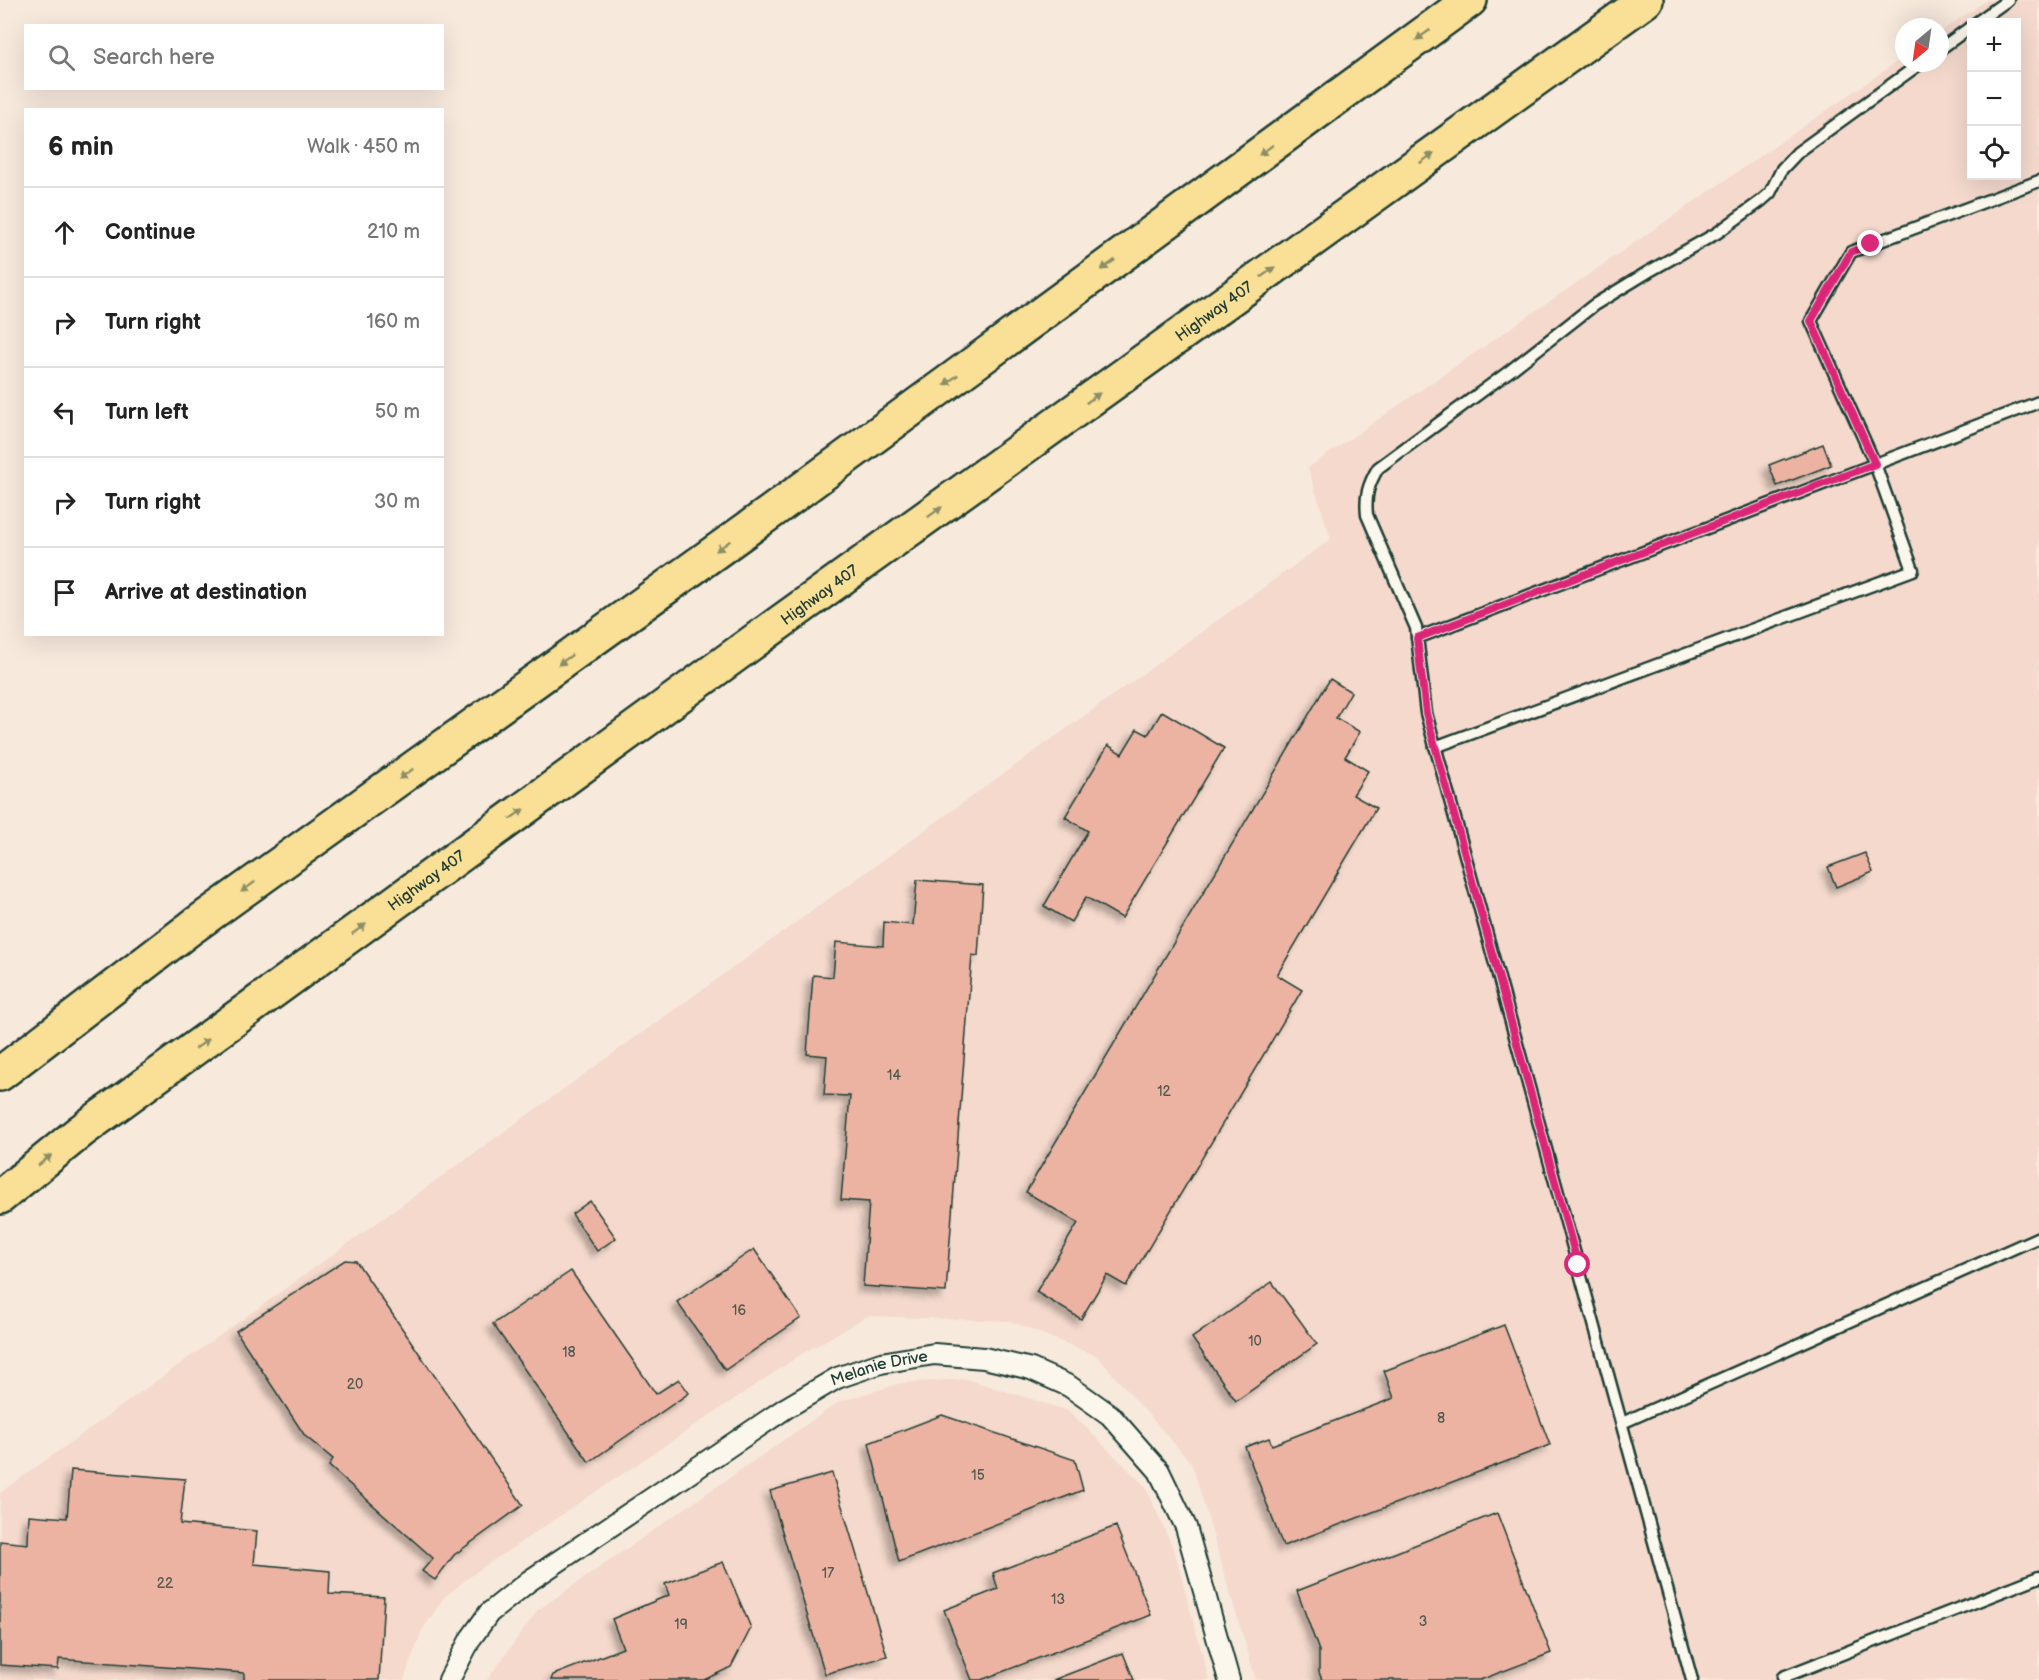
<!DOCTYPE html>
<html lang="en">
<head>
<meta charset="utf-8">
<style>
  body { margin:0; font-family:"Balsamiq Sans",sans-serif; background:#f2f2f2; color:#222 }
  .controls { position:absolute; right:18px; top:18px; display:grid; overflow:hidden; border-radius:0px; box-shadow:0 6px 24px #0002 }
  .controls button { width:54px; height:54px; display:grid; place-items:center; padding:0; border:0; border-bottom:2px solid #e0e0e0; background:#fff; color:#222; font:30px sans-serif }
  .compass { position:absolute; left:1895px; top:18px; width:54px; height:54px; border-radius:50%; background:#fff; box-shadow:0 6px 24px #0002; rotate:209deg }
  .stop { position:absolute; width:18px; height:18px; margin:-14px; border:4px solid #db2777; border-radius:50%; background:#fff }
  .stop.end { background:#db2777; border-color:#fff; box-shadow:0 2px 6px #0008 }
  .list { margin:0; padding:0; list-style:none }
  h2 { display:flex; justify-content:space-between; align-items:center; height:78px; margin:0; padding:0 24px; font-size:26px }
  h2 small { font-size:20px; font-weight:400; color:#767676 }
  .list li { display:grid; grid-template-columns:39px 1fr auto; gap:18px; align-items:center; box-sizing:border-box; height:90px; padding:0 24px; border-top:2px solid #e0e0e0 }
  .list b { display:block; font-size:22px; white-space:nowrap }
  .list em { font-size:20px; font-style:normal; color:#767676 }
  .icon { flex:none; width:33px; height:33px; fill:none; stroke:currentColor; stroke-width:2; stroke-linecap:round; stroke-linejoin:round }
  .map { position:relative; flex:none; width:2039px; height:1680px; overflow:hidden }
  .search { position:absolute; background:#fff; box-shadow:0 6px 24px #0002; left:24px; top:24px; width:420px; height:66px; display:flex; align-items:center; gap:15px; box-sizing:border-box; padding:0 21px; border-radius:0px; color:#767676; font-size:22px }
  .panel { position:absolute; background:#fff; box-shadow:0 6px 24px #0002; left:24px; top:108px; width:420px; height:528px; border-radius:0px }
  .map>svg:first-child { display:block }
</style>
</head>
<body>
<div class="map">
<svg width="2039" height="1680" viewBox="0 0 2039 1680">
  <defs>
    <filter id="shadow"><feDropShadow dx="-5.5" dy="5.5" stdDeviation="3" flood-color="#0004"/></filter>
  </defs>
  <rect width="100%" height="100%" fill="#f8e9dd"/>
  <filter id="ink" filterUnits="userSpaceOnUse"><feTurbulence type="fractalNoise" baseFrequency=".0167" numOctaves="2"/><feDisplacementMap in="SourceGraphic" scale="12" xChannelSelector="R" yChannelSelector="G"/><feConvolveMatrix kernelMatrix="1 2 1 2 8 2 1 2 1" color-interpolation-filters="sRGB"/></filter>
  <g filter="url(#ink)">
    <g fill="#f4d9cc" fill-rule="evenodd">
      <path d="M1987 0H2039V1680H1256L1192 1464 1097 1356 1010 1321 867 1316 797 1357 476 1572 444 1597 421 1632 404 1680H0V1493L1331 539 1308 468 1904 57V63H1940V32ZM1972 22H2016V176H1972Z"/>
      <path d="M966 1379 1069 1411 1145 1486 1175 1553 1209 1680H487L538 1610 839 1402 901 1383Z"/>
    </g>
    <g fill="#ecb3a3" stroke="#1f3d34" stroke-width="1.5" filter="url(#shadow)">
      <path d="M1823 444 1831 465 1777 486 1769 465Z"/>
      <path d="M1330 679 1351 692 1336 718 1360 732 1345 757 1368 771 1353 795 1376 808 1277 975 1302 990 1126 1286 1107 1275 1081 1319 1036 1292 1078 1223 1026 1192Z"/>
      <path d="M1162 711 1224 748 1122 918 1086 897 1071 922 1044 906 1088 831 1065 817 1108 745 1122 754 1137 729 1148 735Z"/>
      <path d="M1865 853 1873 872 1836 887 1828 867Z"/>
      <path d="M917 880 983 885 978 956 972 955 946 1292 863 1286 869 1202 841 1200 850 1096 824 1095 827 1056 807 1054 813 975 833 977 836 942 883 946 884 922 913 925Z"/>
      <path d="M590 1201 616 1238 597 1251 572 1214Z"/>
      <path d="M754 1249 801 1318 725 1370 677 1302Z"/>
      <path d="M345 1260 356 1261 523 1505 454 1555 435 1580 422 1571 433 1558 329 1466 333 1459 305 1436 236 1331Z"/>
      <path d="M571 1271 656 1394 679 1379 689 1393 589 1462 493 1324Z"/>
      <path d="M1272 1282 1317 1344 1236 1401 1192 1338Z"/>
      <path d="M1504 1325 1550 1445 1283 1546 1245 1447 1269 1438 1272 1445 1394 1398 1384 1371Z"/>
      <path d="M942 1415 1075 1460 1083 1490 899 1562 869 1443Z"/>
      <path d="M71 1470 185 1479 180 1524 257 1531 254 1564 330 1571 329 1594 384 1597 379 1680H244V1673L59 1659 58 1669 0 1665V1541L28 1544 29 1515 67 1518Z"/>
      <path d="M832 1473 887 1656 825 1674 770 1491Z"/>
      <path d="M1497 1513 1551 1653 1480 1680H1322L1319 1672V1651L1297 1591Z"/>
      <path d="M1116 1526 1151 1615 981 1680H972L944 1610 998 1589 993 1573Z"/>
      <path d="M723 1562 751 1628 731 1667 704 1680H551L553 1675 623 1648 612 1619 669 1595 665 1584Z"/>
      <path d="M1123 1653 1134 1680H1053Z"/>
    </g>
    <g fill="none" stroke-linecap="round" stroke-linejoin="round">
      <g stroke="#1f3d34" stroke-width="15">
        <g id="service">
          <path d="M1977 22 2008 0"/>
          <path d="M1940 49 1972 26"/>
          <path d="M1417 638 2039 402"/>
          <path d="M1435 747 1913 570 1875 464 1811 321 1851 252 2039 181"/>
          <path d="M1622 1423 2039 1237"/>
          <path d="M1692 1680 1426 713 1416 628 1367 515C1365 496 1368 485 1378 468L1511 370 1594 305 1648 272 1717 233 1761 201 1770 193 1782 169 1798 152 1921 63"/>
          <path d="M1785 1680 1783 1677 2039 1577"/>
        </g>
      </g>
      <g stroke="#1f3d34" stroke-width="24">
        <g id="minor">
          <path id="s1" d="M449 1680 471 1638 489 1613 529 1581 786 1408 837 1378 881 1363 934 1354 984 1358 1031 1369 1069 1386 1110 1415 1159 1471 1186 1527 1229 1680"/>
        </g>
      </g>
      <g stroke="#1f3d34" stroke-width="38">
        <g id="motorway">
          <path d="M0 1074 192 927 771 512 1470 0"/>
          <path id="s2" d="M0 1197 81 1131 782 621 1646 0"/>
        </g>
      </g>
      <use href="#service" stroke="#fbf7ec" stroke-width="10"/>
      <use href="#minor" stroke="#fbf7ec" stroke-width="20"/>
      <use href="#motorway" stroke="#fadf96" stroke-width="33"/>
    </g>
    <defs><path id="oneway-solid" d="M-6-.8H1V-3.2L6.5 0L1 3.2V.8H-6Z" transform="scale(1.5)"/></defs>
    <g fill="#8c8e65">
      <use href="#oneway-solid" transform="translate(1423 35) rotate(144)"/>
      <use href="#oneway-solid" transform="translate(1266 150) rotate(144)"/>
      <use href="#oneway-solid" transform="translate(1427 158) rotate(-36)"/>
      <use href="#oneway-solid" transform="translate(1108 265) rotate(144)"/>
      <use href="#oneway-solid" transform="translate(1268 272) rotate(-36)"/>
      <use href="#oneway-solid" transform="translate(951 380) rotate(144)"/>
      <use href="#oneway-solid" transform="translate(1093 398) rotate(-36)"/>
      <use href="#oneway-solid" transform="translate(935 512) rotate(-36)"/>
      <use href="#oneway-solid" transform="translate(723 546) rotate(144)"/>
      <use href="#oneway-solid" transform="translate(565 660) rotate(144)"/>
      <use href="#oneway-solid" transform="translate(406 774) rotate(144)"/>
      <use href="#oneway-solid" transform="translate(517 814) rotate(-36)"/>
      <use href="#oneway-solid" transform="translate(248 887) rotate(144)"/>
      <use href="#oneway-solid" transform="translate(359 929) rotate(-36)"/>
      <use href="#oneway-solid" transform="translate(202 1044) rotate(-36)"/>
      <use href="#oneway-solid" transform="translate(45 1160) rotate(-39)"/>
    </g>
  </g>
  <g fill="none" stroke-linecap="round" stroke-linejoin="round" filter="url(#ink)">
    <path stroke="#db2777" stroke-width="8" d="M1578 1265 1426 713 1417 638 1875 464 1811 321 1851 252 1871 244"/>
  </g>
  <g text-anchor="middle" stroke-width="6" stroke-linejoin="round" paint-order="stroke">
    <g font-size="14" fill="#525a50">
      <text x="894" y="1080">14</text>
      <text x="1164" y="1096">12</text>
      <text x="739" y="1315">16</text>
      <text x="1255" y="1346">10</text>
      <text x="569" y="1357">18</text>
      <text x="355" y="1389">20</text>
      <text x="1441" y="1423">8</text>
      <text x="978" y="1480">15</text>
      <text x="828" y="1578">17</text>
      <text x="165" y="1588">22</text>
      <text x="1058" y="1604">13</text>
      <text x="1423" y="1626">3</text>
      <text x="681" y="1629">19</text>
    </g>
    <g font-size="16" fill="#1f3d34" stroke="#fbf7ec">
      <text dy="6" stroke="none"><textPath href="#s2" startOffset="1503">Highway 407</textPath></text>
      <text dy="6" stroke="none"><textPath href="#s2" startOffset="1017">Highway 407</textPath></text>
      <text dy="6" stroke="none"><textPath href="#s2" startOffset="531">Highway 407</textPath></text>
      <text dy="6" stroke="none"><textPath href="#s1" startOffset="542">Melanie Drive</textPath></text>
    </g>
  </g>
</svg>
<div class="controls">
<button>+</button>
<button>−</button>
<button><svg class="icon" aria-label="locate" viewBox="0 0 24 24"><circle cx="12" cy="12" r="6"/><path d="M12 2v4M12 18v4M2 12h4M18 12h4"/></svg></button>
</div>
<svg class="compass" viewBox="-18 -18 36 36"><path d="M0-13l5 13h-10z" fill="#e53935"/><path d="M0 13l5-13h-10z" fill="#767676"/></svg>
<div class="stop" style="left:1578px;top:1265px"></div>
<div class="stop end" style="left:1871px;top:244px"></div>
<div class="search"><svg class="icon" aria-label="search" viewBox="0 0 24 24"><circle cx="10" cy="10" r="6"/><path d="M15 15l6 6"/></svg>Search here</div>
<section class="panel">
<h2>6 min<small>Walk · 450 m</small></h2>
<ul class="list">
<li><svg class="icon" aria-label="ahead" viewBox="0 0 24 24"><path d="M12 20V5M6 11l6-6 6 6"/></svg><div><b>Continue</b></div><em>210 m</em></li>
<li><svg class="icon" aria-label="right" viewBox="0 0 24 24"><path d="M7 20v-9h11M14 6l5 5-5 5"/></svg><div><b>Turn right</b></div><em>160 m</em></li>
<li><svg class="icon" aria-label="left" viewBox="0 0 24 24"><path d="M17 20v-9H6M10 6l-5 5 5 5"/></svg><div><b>Turn left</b></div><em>50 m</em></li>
<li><svg class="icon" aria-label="right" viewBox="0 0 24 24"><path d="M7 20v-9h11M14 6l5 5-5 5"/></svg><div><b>Turn right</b></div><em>30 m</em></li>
<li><svg class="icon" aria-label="arrive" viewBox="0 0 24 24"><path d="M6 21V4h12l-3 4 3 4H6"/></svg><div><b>Arrive at destination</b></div></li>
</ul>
</section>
</div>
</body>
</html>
